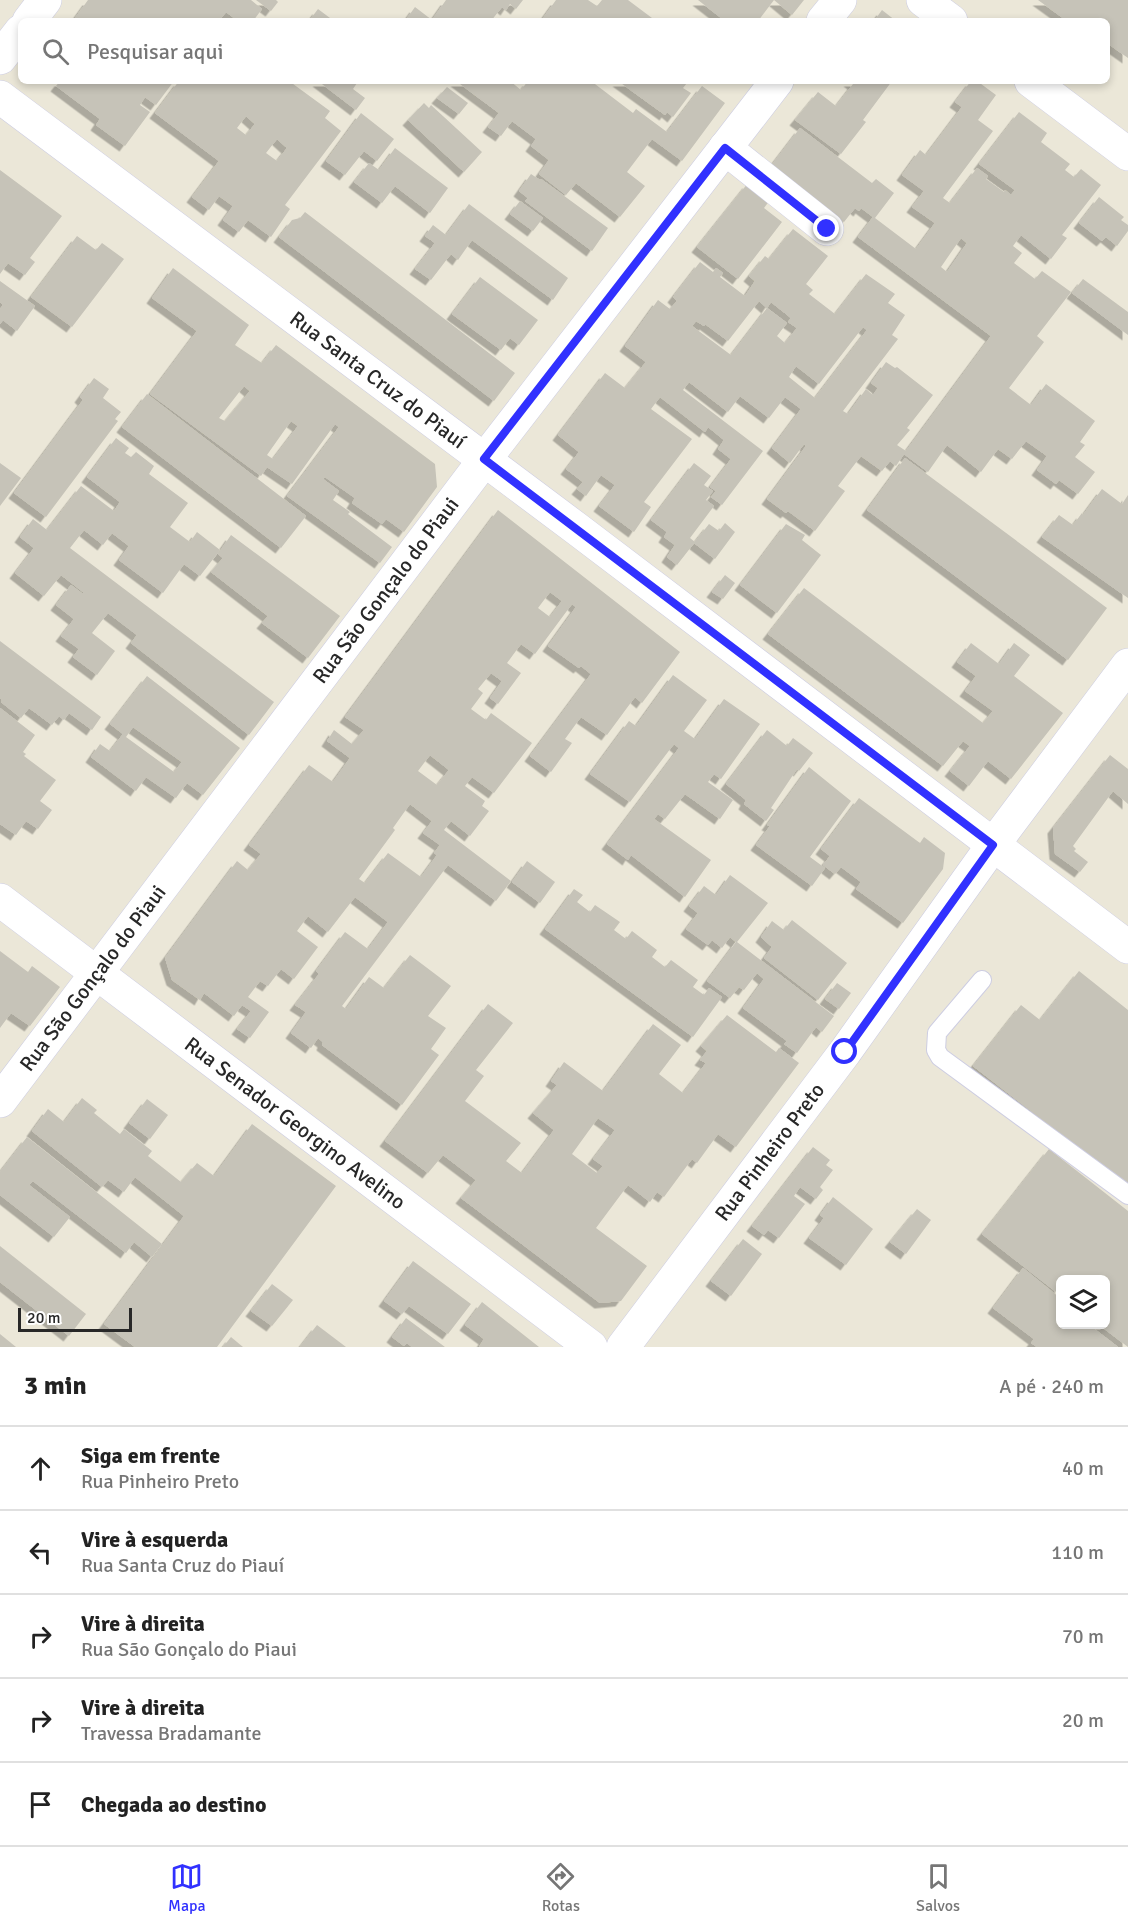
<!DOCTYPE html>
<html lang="pt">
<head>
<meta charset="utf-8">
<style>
  body { margin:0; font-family:Signika,sans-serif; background:#f2f2f2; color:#222 }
  .controls { position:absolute; right:18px; bottom:18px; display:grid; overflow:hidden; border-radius:9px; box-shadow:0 3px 9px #0003 }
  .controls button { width:54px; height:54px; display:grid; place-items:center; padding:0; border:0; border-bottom:2px solid #e0e0e0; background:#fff; color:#222; font:30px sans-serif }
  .scale { position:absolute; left:18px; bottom:15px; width:114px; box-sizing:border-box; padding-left:6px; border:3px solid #282828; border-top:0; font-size:16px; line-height:21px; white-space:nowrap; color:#282828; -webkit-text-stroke:4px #fff; paint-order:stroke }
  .stop { position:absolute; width:18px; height:18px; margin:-14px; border:4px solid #3131ff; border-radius:50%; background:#fff }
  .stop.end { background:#3131ff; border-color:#fff; box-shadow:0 2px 6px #0008 }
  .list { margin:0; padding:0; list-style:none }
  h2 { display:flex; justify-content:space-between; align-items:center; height:78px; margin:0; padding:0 24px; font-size:26px }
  h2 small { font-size:20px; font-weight:400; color:#767676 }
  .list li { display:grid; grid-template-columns:39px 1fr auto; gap:18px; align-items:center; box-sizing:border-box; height:84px; padding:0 24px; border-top:2px solid #e0e0e0 }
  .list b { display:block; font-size:22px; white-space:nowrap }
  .list p { margin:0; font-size:20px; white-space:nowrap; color:#767676 }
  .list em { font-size:20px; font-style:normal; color:#767676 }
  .icon { flex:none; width:33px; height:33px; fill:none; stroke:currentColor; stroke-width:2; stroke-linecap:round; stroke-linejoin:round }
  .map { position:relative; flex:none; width:1128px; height:1347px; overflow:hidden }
  .search { position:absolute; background:#fff; box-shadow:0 3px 9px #0003; left:18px; right:18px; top:18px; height:66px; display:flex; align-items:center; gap:15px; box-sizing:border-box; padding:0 21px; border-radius:9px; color:#767676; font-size:22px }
  .sheet { height:498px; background:#fff }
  nav { display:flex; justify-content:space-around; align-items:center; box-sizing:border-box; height:84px; border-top:2px solid #e0e0e0; background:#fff; font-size:16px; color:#767676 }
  nav a { display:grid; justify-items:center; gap:3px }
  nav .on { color:#3131ff }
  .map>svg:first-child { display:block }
</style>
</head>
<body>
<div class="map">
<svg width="1128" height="1347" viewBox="0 0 1128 1347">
  <defs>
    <filter id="shadow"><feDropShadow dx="-5.5" dy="5.5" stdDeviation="0" flood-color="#0004"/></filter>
  </defs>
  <rect width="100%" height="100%" fill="#ebe7d8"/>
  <g fill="#c6c3b8" fill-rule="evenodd" filter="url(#shadow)">
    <path d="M88 0H251L262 9 253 21H238L226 12 219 21H79L75 18Z"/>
    <path d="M256 0H276L278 2 271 11Z"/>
    <path d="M446 0H523L516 9 510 4 506 10 502 7 491 21H405L415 7 432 20Z"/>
    <path d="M556 0H588L597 6 602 0H628L656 21H541Z"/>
    <path d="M698 0H774L758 21H725Z"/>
    <path d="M774 0H804L792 15Z"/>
    <path d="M1038 0H1128V58L1107 43V21H1067Z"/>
    <path d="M318 9 334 21H309Z"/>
    <path d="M882 10 896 21H874Z"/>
    <path d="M60 81H174L156 105 145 97 140 105 150 112 125 146 96 125 100 119 56 86Z"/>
    <path d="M179 81H289L330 111 325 118 341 131 285 205 290 209 271 237 248 220 239 232 223 220 233 206 219 196 209 210 192 197 219 161 155 113ZM246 116 255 124 246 135 237 128ZM277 139 287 148 277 161 266 153Z"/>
    <path d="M318 81H355L357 83 353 89 365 98 356 110Z"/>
    <path d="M456 81H510L521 90 528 81H591L633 113 636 109 667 132 702 86 725 103 682 161 652 139 627 172 645 186 620 217 576 183 566 195 539 174 549 160 531 146 536 139 512 121 501 136 488 127 499 113Z"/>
    <path d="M618 81H684L687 83 683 88 691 93 673 117 667 112 665 115Z"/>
    <path d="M849 81H892L863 120 866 122 841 154 795 120 818 92 836 106 853 84Z"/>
    <path d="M971 81H977L996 95 978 120 993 131 943 198 950 203 977 168 988 176 986 179 1004 192 1005 190 1011 195 1015 190 979 164 1019 112 1047 133 1041 142 1070 164 1065 170 1074 177 1081 169 1101 185 1062 235 1067 238 1051 259 1021 235 1013 246 1022 253 1014 263 1035 279 1042 271 1071 292 1037 336 1044 342 1009 388 1031 405 1046 384 1095 421 1080 442 1085 445 1075 457 1095 472 1078 494 1059 480 1056 484 1037 470 1047 456 1026 441 1012 459 998 449 981 472 947 445 928 472 904 454 896 466 890 461 882 471 861 456 838 486 845 491 815 531 788 511 786 513 767 499 806 446 804 444 790 463 772 448 801 409 785 397 769 418 740 396 728 412 689 382 683 390 763 451 722 505 711 497 716 491 710 487 731 459 718 449 724 440 708 427 705 432 660 397 651 409 692 439 644 502 651 507 634 532 599 506 615 485 601 475 586 496 577 489 583 482 566 469 579 452 558 435 605 373 625 388 646 362 625 346 658 300 670 309 677 301 673 297 700 262 713 272 716 268 723 273 720 277 745 296 755 281 749 276 765 256 769 259 793 229 828 256 806 284 813 290 809 294 835 314 866 274 895 294 888 303 905 315 892 335 898 339 843 411 848 414 866 389 873 395 878 388 871 383 886 362 895 368 897 367 933 395 907 428 910 430 897 445 906 451 991 336 858 237 873 217 861 208 859 211 855 208 844 222 771 166 800 128 872 183 876 179 894 193 875 218 916 249 935 223 912 207 924 191 902 175 920 150 926 155 962 107 955 102ZM961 238 967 243 947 272 941 267ZM759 301 767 308 771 302 791 318 788 322 797 328 785 343 777 336 787 323 767 308 731 355 692 326 696 321 704 326 705 324 728 341ZM863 327 867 330 815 398 789 377 796 366 819 384Z"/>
    <path d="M447 87 468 103 459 114 437 98Z"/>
    <path d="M424 103 429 108 431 105 482 152 464 172 408 120Z"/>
    <path d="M361 113 394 139 377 161 364 151 345 175 326 161Z"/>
    <path d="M395 148 448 188 430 213 395 186 382 203 354 182 369 163 379 170Z"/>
    <path d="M0 170 62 216 30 258 35 262 25 275 8 263 0 274Z"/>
    <path d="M531 174 540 180 541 179 608 228 592 251 525 201 528 198 519 191Z"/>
    <path d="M748 183 770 200 764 208 782 222 738 279 697 247Z"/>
    <path d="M1099 197 1124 217 1121 220 1128 225V231L1117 246 1106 237 1102 241 1079 223Z"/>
    <path d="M520 201 543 218 533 231 510 214Z"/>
    <path d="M469 204 568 278 553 300 472 240 458 260 451 254 431 280 415 269 435 243 425 236 433 225 446 235Z"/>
    <path d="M305 212 515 373 494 401 279 237 292 220 300 218Z"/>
    <path d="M77 236 96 250 102 243 124 259 72 327 31 297Z"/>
    <path d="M173 268 249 325 235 345 262 363 276 345 435 464 437 487 404 532 386 519 382 524 352 503 355 498 325 477 323 479 339 491 333 500 350 512 348 514 392 547 380 563 287 496 339 427 335 424 292 484 267 467 261 476 150 394 197 331 152 298ZM244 386 250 391 225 421 219 418ZM291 421 298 426 273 459 267 455Z"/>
    <path d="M480 277 538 320 519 345 510 338 501 350 452 314Z"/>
    <path d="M1083 279 1128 312V335L1072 293Z"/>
    <path d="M0 281 35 306 17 331 3 320 0 324V309L3 305 0 302Z"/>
    <path d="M94 378 109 389 103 398 121 412 115 419 118 421 46 517 14 493 83 400 80 397Z"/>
    <path d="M147 394 306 516 281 548 122 427Z"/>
    <path d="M116 438 129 448 125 453 131 457 136 452 154 466 149 474 188 503 170 527 190 542 197 532 220 550 200 576 184 564 163 593 119 560 129 546 112 533 103 545 84 530 70 548 274 702 249 735 131 643 137 635 108 613 92 633 115 651 97 675 73 657 79 649 61 636 74 619 56 605 71 585 83 594V592L61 575 44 596 15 573 34 548 20 537 33 519 47 530 81 486 114 511 120 502 87 477Z"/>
    <path d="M905 458 1107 608 1068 660 867 510Z"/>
    <path d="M0 463 21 478 0 506Z"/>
    <path d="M694 463 711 476 704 485 713 491 706 500 714 506 690 538 695 542 677 565 667 557 675 545 664 537 667 532 651 520Z"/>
    <path d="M1102 489 1122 504 1128 495V598L1042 537 1059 515 1073 525 1082 513 1083 515Z"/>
    <path d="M498 510 680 652 642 703 635 697 607 735 581 717 565 739 572 743 551 772 530 756 591 674 581 666 579 668 548 646 576 607 572 604 535 654 521 644 507 663 521 673 498 704 490 698 502 681 491 673 478 689 483 693 471 709 486 720 491 713 532 743 494 793 472 777 465 786 485 801 482 806 489 811 470 836 451 821 444 830 511 881 496 901 448 865 342 1006 346 1009 369 977 384 988 410 955 451 986 428 1016 446 1028 431 1049 439 1055 402 1105 322 1045 323 1042 318 1038 311 1048 291 1033 306 1012 295 1005 319 974 316 971 345 932 368 949 388 922 355 897 328 932 308 916 297 931 318 947 294 979 281 969 268 986 260 981 248 997 269 1012 250 1038 237 1029 251 1011 242 1005 234 1016 204 993 200 1000 172 980 165 958 237 861 248 870 261 854 249 845 309 765 333 782 350 758 327 741 334 730 352 744 364 730 345 717ZM550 592 562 601 550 617 538 608ZM430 755 449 770 437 785 418 771ZM410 804 432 821 423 833 440 845 434 853 437 855 421 877 388 853 365 883 359 879 395 830 393 828Z"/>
    <path d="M725 523 735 532 715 559 694 543 709 524 719 531Z"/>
    <path d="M786 524 805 535 802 540 821 555 777 613 740 585Z"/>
    <path d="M231 535 340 616 308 658 262 623 268 616 211 572 223 558 218 554Z"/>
    <path d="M725 575 735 583 723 599 712 592Z"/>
    <path d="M804 588 983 723 993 711 965 691 976 676 957 662 971 643 999 664 1014 643 1030 655 1014 676 1063 713 1011 779 988 761 969 786 950 771 970 746 963 741 943 766 768 634Z"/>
    <path d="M0 641 101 717 92 730 69 713 64 720 59 716 52 725 29 708 21 718 1 702 2 700 0 698Z"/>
    <path d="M673 675 707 700 684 731 695 739 724 699 760 724 721 779 714 774 708 782 733 800 720 819 685 794 665 819 658 814 654 819 711 860 685 897 631 855 628 860 607 844 679 748 674 744 630 802 590 774 629 721 636 726Z"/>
    <path d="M147 676 240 748 203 795 187 783 176 798 146 777 136 791 91 757 100 744 110 751 123 734 110 724ZM133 727 182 762 174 772 126 737Z"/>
    <path d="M0 708 35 735 23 752 26 754 24 756 56 780 40 801 52 810 38 829 26 821 16 835 0 824Z"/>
    <path d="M767 730 787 746 793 738 813 753 799 771 797 769 771 808 774 810 766 821 744 804 746 800 726 784Z"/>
    <path d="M1110 755 1128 769V804L1113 791 1073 846 1076 849 1074 851 1088 862 1080 872 1055 854 1053 828Z"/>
    <path d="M809 767 851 801 810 857 825 868 812 886 756 845 770 826 767 825Z"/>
    <path d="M859 798 920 843 924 837 945 853 943 869 903 923 856 889 861 882 841 867 835 874 823 865 830 856 821 849Z"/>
    <path d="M527 861 555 882 540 903 512 882Z"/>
    <path d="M730 875 768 903 737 942 834 1016 822 1032 816 1027 797 1053 784 1044 787 1041 743 1008 764 979 757 973 744 990 739 987 730 998 707 981 736 942 730 937 722 948 712 940 708 945 686 929 698 913 689 906 704 886 716 895Z"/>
    <path d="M574 889 583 895 577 902 590 912 595 905 620 922 614 930 626 939 632 931 657 950 652 957 665 967 671 960 698 980 693 987 704 995 709 988 722 997 693 1037 545 929Z"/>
    <path d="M792 920 847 963 818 1000 764 958 772 947 761 937 772 921 784 930Z"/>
    <path d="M0 951 28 972 32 966 60 987 30 1026 11 1013 0 1028Z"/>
    <path d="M1079 971 1128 1010V1186L973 1066 1021 1005 1040 1020Z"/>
    <path d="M837 983 851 993 839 1009 825 999Z"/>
    <path d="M488 1004 513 1023 476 1070 484 1076 465 1101 521 1143 506 1161 522 1173 554 1130 533 1113 557 1085 551 1081 564 1062 603 1091 653 1024 681 1045 659 1074 683 1093 706 1063 700 1060 707 1051 701 1046 727 1015 776 1052 779 1048 799 1063 736 1147 718 1134 697 1163 692 1159 664 1197 657 1192 650 1202 628 1185 596 1228 647 1266 621 1301 600 1303 461 1198 476 1180 443 1155 428 1173 385 1141ZM598 1118 615 1130 593 1159 603 1166 597 1173 572 1154Z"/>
    <path d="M82 1098 97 1110 94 1113 120 1134 124 1129 152 1151 148 1156 181 1182 197 1163 214 1176 252 1124 336 1186 217 1347H135L104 1324 184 1216 135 1177 124 1192 108 1180 102 1187 32 1131 48 1109 64 1122Z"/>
    <path d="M147 1099 168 1115 150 1139 129 1123Z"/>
    <path d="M27 1137 162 1244 152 1257 134 1242 126 1253 33 1181 29 1185 70 1217 54 1237 0 1195V1172Z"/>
    <path d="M813 1147 830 1160 826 1165 833 1170 820 1187 823 1190 816 1199 800 1187 794 1196 805 1204 779 1238 768 1230 764 1235 752 1226Z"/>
    <path d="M1049 1149 1128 1211V1347L1098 1324H1106V1280H1060V1295L982 1234Z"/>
    <path d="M833 1197 873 1229 846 1265 809 1238 824 1218 820 1215Z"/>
    <path d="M917 1209 931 1220 906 1254 890 1242Z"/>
    <path d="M743 1239 762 1254 731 1296 711 1281Z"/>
    <path d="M0 1246 86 1314 69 1336 0 1282Z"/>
    <path d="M413 1261 471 1304 448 1334 409 1306 402 1314 384 1301Z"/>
    <path d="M1023 1268 1060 1298 1059 1302 1060 1304V1324H1088L1118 1347H1037L1031 1343 1034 1339 993 1308Z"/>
    <path d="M272 1284 293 1300 272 1326 251 1311Z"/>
    <path d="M482 1302 539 1347H479L484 1339 465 1325Z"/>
    <path d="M406 1318 445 1347H412L407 1343 404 1346 392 1337Z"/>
    <path d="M317 1325 346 1347H300Z"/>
    <path d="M0 1334 16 1347H0Z"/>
    <path d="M231 1337 243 1347H223Z"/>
  </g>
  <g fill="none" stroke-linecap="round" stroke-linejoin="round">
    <g stroke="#cdcde2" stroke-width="20">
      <path id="lane" d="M982 980 937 1033 936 1050 940 1057 1128 1195"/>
    </g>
    <g stroke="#cdcde2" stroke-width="34">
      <g id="street">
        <path d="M923 0 951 21"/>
        <path d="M29 21 45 0"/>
        <path d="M823 21 840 0"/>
        <path d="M0 58 21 31"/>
        <path d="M1031 81 1128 154"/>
        <path id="s1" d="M0 97 577 529 1128 947"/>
        <path d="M725 148 827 229"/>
        <path id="s2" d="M0 900 591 1347"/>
        <path id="s3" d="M0 1101 485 459 777 81"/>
        <path id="s4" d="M623 1347 845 1052 993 845 1128 665"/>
      </g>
    </g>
    <use href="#lane" stroke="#fff" stroke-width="18"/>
    <use href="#street" stroke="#fff" stroke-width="33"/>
  </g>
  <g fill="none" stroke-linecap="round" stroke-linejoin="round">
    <path stroke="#3131ff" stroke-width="8" d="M827 229 725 148 484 459 993 845 845 1052"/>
  </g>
  <g text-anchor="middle" stroke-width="4.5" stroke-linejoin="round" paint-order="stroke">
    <g font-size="21" fill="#282828" stroke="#fff">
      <text dy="7" stroke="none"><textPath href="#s1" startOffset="472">Rua Santa Cruz do Piauí</textPath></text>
      <text dy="7" stroke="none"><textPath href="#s3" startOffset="640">Rua São Gonçalo do Piaui</textPath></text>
      <text dy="7" stroke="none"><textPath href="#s3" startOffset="154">Rua São Gonçalo do Piaui</textPath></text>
      <text dy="7" stroke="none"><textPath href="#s2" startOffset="370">Rua Senador Georgino Avelino</textPath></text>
      <text dy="7" stroke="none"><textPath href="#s4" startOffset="244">Rua Pinheiro Preto</textPath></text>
    </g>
  </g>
</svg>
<div class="controls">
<button><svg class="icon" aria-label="layers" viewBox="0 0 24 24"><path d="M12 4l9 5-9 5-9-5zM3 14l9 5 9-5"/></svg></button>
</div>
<div class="scale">20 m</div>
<div class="stop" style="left:845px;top:1052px"></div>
<div class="stop end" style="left:827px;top:229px"></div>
<div class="search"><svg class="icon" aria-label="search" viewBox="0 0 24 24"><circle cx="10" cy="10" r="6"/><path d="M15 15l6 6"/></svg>Pesquisar aqui</div>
</div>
<section class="sheet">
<h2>3 min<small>A pé · 240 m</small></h2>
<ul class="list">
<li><svg class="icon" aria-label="ahead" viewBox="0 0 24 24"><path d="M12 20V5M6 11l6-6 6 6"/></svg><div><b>Siga em frente</b><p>Rua Pinheiro Preto</p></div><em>40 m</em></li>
<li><svg class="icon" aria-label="left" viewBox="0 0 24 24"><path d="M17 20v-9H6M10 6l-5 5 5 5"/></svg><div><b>Vire à esquerda</b><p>Rua Santa Cruz do Piauí</p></div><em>110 m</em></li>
<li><svg class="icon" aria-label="right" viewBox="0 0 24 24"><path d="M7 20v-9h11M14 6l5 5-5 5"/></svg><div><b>Vire à direita</b><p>Rua São Gonçalo do Piaui</p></div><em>70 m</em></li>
<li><svg class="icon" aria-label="right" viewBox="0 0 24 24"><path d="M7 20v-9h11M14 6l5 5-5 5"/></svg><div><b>Vire à direita</b><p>Travessa Bradamante</p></div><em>20 m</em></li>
<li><svg class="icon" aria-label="arrive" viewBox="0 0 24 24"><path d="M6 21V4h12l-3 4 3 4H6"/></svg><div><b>Chegada ao destino</b></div></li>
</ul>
</section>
<nav>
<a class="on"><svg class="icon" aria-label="map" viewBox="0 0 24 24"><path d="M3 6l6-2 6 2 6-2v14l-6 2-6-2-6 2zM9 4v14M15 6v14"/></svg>Mapa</a>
<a><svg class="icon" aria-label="directions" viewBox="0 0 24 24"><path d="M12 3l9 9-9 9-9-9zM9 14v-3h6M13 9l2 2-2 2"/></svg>Rotas</a>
<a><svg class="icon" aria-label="saved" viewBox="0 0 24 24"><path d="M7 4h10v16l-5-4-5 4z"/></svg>Salvos</a>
</nav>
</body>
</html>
